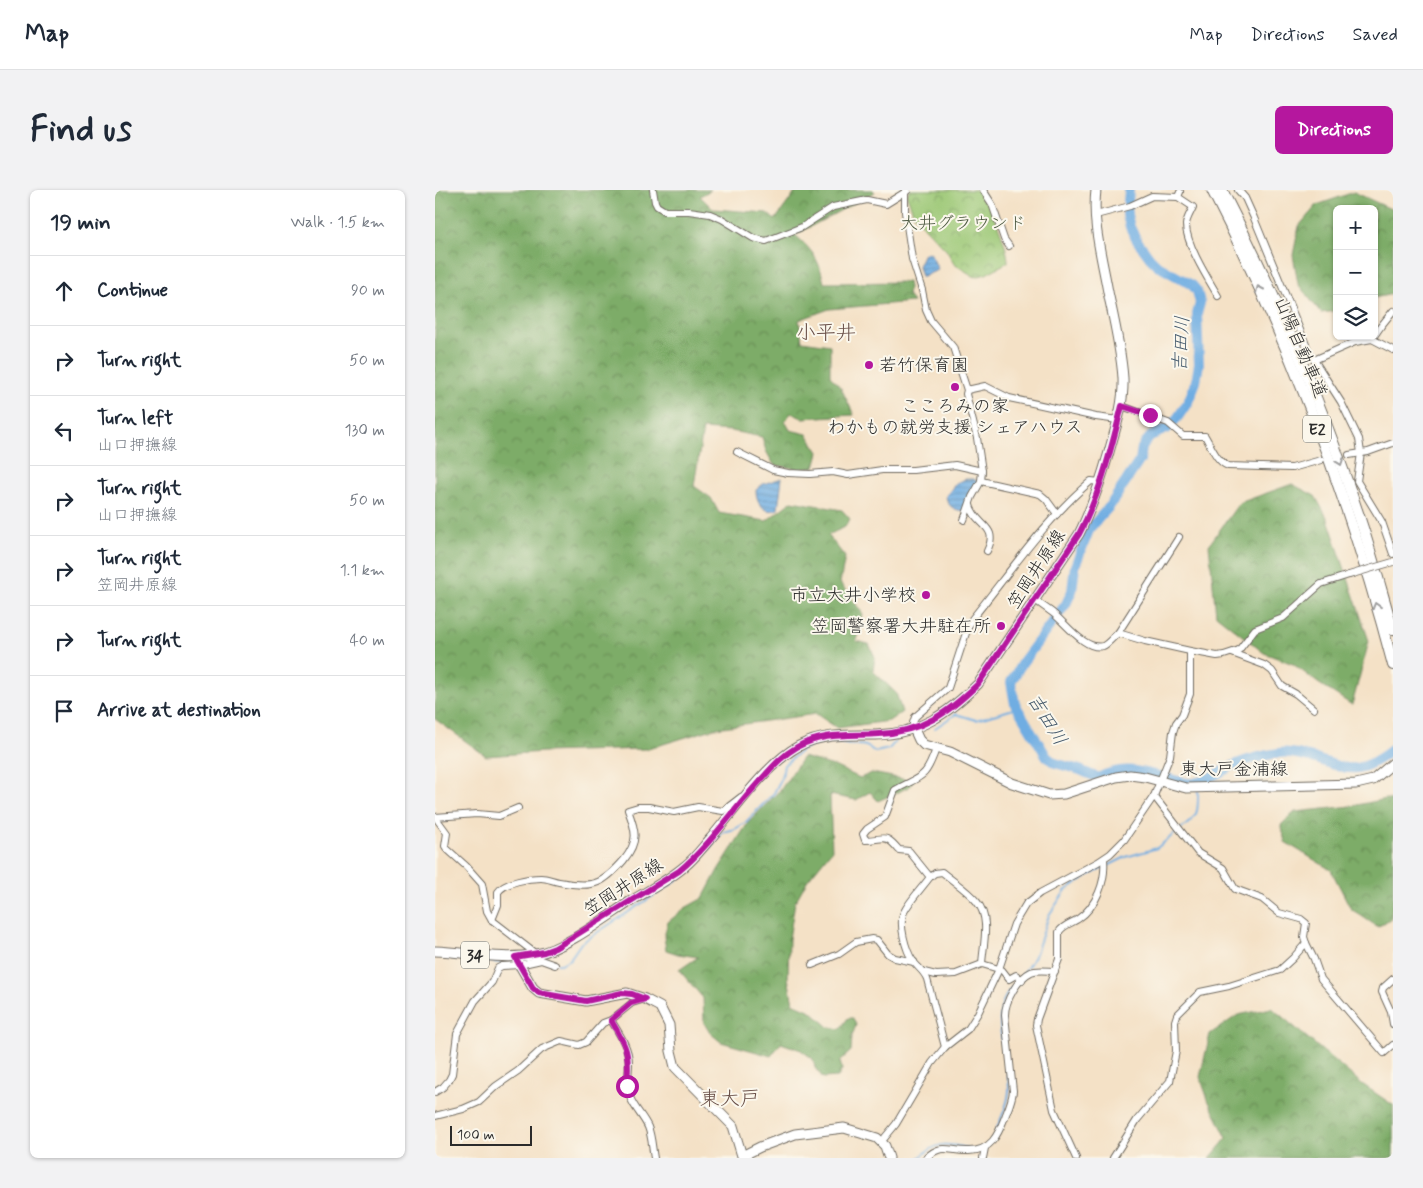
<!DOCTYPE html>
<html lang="en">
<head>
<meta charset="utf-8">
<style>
  body { margin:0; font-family:Mynerve,"Klee One",sans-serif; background:#f2f2f3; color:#1f2937 }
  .controls { position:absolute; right:15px; top:15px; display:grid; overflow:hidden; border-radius:8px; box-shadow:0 1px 4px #0004 }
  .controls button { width:45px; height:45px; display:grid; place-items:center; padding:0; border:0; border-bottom:1px solid #e0e1e3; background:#fff; color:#1f2937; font:25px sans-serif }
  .scale { position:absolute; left:15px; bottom:12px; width:82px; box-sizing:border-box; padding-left:5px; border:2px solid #2b2b2b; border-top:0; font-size:14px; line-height:18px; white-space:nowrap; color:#2b2b2b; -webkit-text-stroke:4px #fbf7ec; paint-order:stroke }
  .stop { position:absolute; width:15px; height:15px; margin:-11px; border:4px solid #b5179e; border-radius:50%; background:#fff }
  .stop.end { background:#b5179e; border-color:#fff; box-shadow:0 1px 5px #0008 }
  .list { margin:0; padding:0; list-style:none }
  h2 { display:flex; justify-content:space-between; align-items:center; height:65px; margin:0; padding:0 20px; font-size:21px }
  h2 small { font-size:16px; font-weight:400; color:#747a83 }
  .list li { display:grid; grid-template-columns:32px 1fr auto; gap:15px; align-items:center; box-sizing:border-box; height:70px; padding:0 20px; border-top:1px solid #e0e1e3 }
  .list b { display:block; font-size:19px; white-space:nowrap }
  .list p { margin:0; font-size:16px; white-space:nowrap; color:#747a83 }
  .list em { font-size:16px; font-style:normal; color:#747a83 }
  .icon { flex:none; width:28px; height:28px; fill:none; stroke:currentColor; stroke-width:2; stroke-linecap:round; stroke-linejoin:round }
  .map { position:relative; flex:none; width:958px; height:968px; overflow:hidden; border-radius:8px }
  header { display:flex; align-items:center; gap:30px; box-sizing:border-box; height:70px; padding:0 25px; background:#fff; border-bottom:1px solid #e0e1e3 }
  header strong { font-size:24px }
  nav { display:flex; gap:28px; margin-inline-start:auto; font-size:18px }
  .intro { display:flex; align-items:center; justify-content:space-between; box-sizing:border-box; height:120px; padding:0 30px }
  h1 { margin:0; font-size:35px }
  .button { padding:12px 22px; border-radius:8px; background:#b5179e; color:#fff; font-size:18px; font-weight:700 }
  main { display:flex; gap:30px; padding:0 30px }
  aside { flex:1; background:#fff; border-radius:8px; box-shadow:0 1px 4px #0004 }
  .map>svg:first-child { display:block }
</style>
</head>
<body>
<header>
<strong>Map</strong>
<nav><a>Map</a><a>Directions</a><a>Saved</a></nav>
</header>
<div class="intro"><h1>Find us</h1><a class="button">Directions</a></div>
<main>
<aside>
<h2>19 min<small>Walk · 1.5 km</small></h2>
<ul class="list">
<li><svg class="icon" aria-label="ahead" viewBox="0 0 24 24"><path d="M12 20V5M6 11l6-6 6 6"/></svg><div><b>Continue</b></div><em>90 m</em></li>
<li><svg class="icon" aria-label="right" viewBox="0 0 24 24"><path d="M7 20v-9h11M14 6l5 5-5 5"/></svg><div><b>Turn right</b></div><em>50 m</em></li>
<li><svg class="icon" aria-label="left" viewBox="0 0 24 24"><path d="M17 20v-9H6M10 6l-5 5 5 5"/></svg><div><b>Turn left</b><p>山口押撫線</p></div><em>130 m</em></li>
<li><svg class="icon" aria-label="right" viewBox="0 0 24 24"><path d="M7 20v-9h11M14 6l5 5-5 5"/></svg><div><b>Turn right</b><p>山口押撫線</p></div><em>50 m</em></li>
<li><svg class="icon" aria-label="right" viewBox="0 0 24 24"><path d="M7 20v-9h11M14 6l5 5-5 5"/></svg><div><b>Turn right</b><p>笠岡井原線</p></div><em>1.1 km</em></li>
<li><svg class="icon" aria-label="right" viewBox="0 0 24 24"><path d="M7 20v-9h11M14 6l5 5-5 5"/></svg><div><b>Turn right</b></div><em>40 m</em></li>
<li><svg class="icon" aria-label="arrive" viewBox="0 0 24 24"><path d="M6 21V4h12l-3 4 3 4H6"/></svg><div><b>Arrive at destination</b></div></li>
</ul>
</aside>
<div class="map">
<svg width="958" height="968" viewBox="0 0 958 968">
  <defs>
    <pattern id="forest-crowns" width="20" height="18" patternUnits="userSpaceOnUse" patternTransform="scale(1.25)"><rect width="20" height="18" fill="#7dac67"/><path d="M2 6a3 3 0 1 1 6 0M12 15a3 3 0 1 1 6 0" fill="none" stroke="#678c55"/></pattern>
    <pattern id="park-crowns" width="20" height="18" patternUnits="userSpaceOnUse" patternTransform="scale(1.25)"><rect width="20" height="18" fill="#9cc876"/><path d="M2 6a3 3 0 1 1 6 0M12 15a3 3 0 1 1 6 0" fill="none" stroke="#7fa361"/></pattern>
    <pattern id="water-rules" width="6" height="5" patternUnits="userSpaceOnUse" patternTransform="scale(1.25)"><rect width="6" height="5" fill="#6fade2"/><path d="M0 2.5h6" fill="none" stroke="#5b8db7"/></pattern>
  </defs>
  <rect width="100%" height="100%" fill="#fbf7ec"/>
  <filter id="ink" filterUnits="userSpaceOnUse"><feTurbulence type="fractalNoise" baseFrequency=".02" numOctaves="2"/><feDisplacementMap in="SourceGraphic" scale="10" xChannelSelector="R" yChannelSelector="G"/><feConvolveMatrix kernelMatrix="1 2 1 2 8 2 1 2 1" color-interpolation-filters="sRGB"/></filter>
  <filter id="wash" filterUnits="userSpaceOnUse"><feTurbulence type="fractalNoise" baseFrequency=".0096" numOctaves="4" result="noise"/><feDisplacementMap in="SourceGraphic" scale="20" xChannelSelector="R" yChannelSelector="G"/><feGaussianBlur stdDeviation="1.12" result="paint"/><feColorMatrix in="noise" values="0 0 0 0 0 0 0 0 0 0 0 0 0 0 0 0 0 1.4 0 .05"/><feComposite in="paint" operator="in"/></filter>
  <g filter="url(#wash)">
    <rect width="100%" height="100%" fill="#f4e1c6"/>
    <g fill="url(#forest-crowns)" stroke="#546c49">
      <path d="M0 0H276L265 6 278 19 332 23 340 30 362 0H438L440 2 360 45C378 61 384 69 389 93L473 92 474 98 472 104 478 112 394 119 364 130 367 151 395 155V186L406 198 419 225 367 228 356 223 350 231 355 240 372 244 384 262 380 277 364 279 339 275 331 261 327 247 296 241 268 239 259 296 276 308 284 323 331 331 357 311 407 320 415 329 410 337 393 345 410 367 405 393 428 424 421 451 434 454 440 467 438 481 461 503 467 522 454 531 402 538 381 524 281 538 212 559 108 562 51 566 0 529Z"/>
      <path d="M919 2 958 20V104L939 108V19H902V121L886 123 863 94 858 65 864 36 882 15Z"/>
      <path d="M857 294 880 306 893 329 934 451 917 515 883 493 858 474 829 463 781 425 774 355 804 313Z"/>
      <path d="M368 567 399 576 425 588 437 583 478 591 474 597 443 611 435 602 421 610 395 605 397 660 372 691 360 712 354 749 353 788 358 813 376 821 394 837 405 839 413 828H418L421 835 417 846 416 861 405 871 407 880 403 887 388 888 380 878 378 869 366 860 346 853 336 866 286 852 275 843 269 833 268 808 244 780 263 767 243 764 231 760 229 746 233 732 250 718 268 708 283 680 313 633 346 599Z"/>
      <path d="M951 609 958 610V708L956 728 943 737 916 719 896 680 850 652 846 635 860 622 917 616Z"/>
      <path d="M837 818 927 894 958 915V968H775L792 948 774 912 765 887 775 844 803 825Z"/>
    </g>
    <path fill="url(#park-crowns)" stroke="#647a50" d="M474 0H546C555 15 573 55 573 72L551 84 540 87 519 74 512 61 480 27 472 6Z"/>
    <g fill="url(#water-rules)" stroke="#4d6c86">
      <path d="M495 62 503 80 486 87 483 76 489 63Z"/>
      <path d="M347 288 343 319C330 325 321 313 321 300L328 294Z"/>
      <path d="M531 289H539L543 292 529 321C519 320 512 316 511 306L521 293Z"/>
    </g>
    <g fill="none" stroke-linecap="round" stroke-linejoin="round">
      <g stroke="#6fade2" stroke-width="2">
        <path d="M500 538 521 524 541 530 582 518"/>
        <path d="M390 552C399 551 401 552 410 554 423 557 428 551 440 562L454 559 460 552"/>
        <path d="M747 638C765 626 763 619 763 600"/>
        <path d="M6 767 68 773"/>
        <path d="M122 774H126L135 769 146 753 238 693 266 668 288 642 300 639 310 633 339 603 347 587 349 575 368 559 386 553"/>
        <path d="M587 785 600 766 614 725 631 700 654 685 691 667 722 658 743 641"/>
        <path d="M561 940C566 929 574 913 574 900 575 866 551 826 577 797"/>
        <path d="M484 968C502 952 509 953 532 958"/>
      </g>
      <path stroke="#6fade2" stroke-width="10" d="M694 0 692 25 695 37 701 49 715 68 723 76 757 95 762 101 765 113 762 124 764 174 761 192 753 212 743 227 733 238 716 246 710 253 707 258 705 270 674 317 655 338 640 376 637 401 631 414 587 473 576 492 580 514 612 567 620 573 645 580 663 588C691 574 707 583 736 589 743 591 751 594 759 593 772 591 785 582 797 576 809 570 830 565 844 563 853 561 862 564 870 566 913 577 918 590 958 559"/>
    </g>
  </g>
  <g filter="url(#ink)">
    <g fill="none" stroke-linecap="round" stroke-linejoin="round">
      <g stroke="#716b61" stroke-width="8">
        <g id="minor">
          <path d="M218 0 220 12 222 16 230 21H254L275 24 287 29 318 48 331 51 367 37 398 17 432 10 451 14 472 1"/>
          <path d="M548 0 557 14 569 49 574 56"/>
          <path d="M803 0 810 8 819 28 874 162 906 212 924 249 926 263 922 291 947 332 958 364"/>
          <path d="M470 2V22L477 69 487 100 491 120 496 131 518 157 532 200 531 204 542 248 547 281 546 291 537 307 529 330"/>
          <path d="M743 7 758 17C756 22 751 29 751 35 751 54 773 89 783 106"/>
          <path d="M661 25 695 16 717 6 743 7 745 2"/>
          <path d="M937 149 946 136 958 121"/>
          <path d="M879 170 920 152 937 149 958 160"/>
          <path d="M532 200 550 196 574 208 661 227 683 230"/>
          <path d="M687 216 733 233 748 246H770C776 256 782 272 793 276L857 278 886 270"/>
          <path d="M302 262 338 280 353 283 375 284 398 282 413 285 447 280H478L520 275 547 281"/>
          <path d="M914 265 933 262 958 253"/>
          <path d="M546 291 605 304 611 309 622 324"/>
          <path d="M535 315C540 336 565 335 552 361"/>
          <path d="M600 410C606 415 613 419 619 424 631 434 651 461 668 456 673 454 679 446 683 443L744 347"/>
          <path d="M683 443 710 451 755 461 782 466 789 465 804 460 820 439 848 428 886 394 914 385"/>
          <path d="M797 463 829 475 837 481 847 496 861 504 879 519"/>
          <path d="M479 539 478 533 480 527 513 498 532 440 537 429C575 382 610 330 656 291L665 292"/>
          <path d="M719 606 763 663 788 678 800 699 827 709 844 723 866 729 871 733 869 747 871 753 879 769 886 789 949 863 958 855"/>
          <path d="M0 627 42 624 64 626 83 618"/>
          <path d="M1 628 12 643 10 656 12 659 31 676 47 694 52 721 57 730 101 764"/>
          <path d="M495 687 474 661 464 660C449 642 450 650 430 650L428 644 432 639 450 627 460 600C487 585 490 590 501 559"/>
          <path d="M57 730 63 715V702C70 692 94 688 106 688 112 688 118 691 124 692 135 694 152 697 163 692 173 688 182 678 189 670 204 651 201 641 193 620L203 617H214L239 622 263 617 288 621 306 607"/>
          <path d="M377 775 404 764 421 752 437 749 442 750 453 764 460 768 479 772"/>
          <path d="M489 782 501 785 521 784 547 774 567 780 574 789 581 785 587 790"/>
          <path d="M958 789 948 798 947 802 956 822 958 834"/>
          <path d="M210 809 197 813 176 830C183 842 194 857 194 872 194 885 191 895 195 907 199 918 208 926 213 937 217 947 217 958 219 968"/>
          <path d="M510 857 492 789C489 781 483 778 478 771 471 761 463 734 469 722 475 710 487 698 495 687L500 683 507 682 512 686C522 694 534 702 542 712 556 728 548 755 547 774"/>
          <path d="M0 902 8 897 14 890 17 884 22 844 40 811 57 792 63 778 67 776 84 775 106 770 120 775"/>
          <path d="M0 926 28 919 44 912 61 896 83 881 107 859 126 851 144 855 151 852 168 833 176 830"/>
          <path d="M447 951 461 934 497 873 510 857 533 839 543 823 564 779 579 734 591 714 605 703 663 672 675 664 689 650 719 606 735 566 738 542 741 533 747 525 755 504V461"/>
          <path d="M491 968C508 952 514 962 534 961 556 961 563 945 570 927 573 919 577 911 578 901L570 825C570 811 583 788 596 782 602 779 613 781 620 781"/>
          <path d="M548 968 550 958"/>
          <path d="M641 968 619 920 601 835 602 829 624 769V742C628 735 637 733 643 729 662 716 671 691 669 669"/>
          <path d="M678 968 702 930 735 891 741 861 740 831 742 825 765 802 794 796 845 780 858 768 871 753"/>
        </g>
      </g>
      <g stroke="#716b61" stroke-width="11">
        <g id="major">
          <path d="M479 539 484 550 489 555 515 562 577 593 614 605 629 604 681 587 695 585 710 587 751 598 921 594 938 590 958 573"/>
          <path d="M0 761C34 762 67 771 101 764 130 759 171 727 196 711 214 700 234 690 250 676 260 668 267 658 276 648 299 621 333 572 364 556 388 543 415 545 441 545 485 544 513 523 543 494L644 344C657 318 666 290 674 262 681 237 689 214 688 188 686 159 679 130 673 102 667 68 657 34 661 0"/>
          <path d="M80 767 98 798 104 803 151 811 192 803 210 809 225 817 234 835 236 861 240 877 298 936 307 966 325 957 360 944 409 938 442 948 450 956 454 968"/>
        </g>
      </g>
      <g stroke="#716b61" stroke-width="12">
        <g id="highway">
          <path d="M777 0C854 150 915 311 958 475"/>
          <path d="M787 0C843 108 890 222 928 338 939 372 948 406 958 440"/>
        </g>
      </g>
      <use href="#minor" stroke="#fff" stroke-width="6"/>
      <use href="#major" stroke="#fff" stroke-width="9"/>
      <use href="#highway" stroke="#fff" stroke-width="10"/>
      <g stroke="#716b61" stroke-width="8" stroke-linecap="butt">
        <path id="minor-bridge" d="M914 385 958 372"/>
      </g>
      <use href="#minor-bridge" stroke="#fff" stroke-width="6"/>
    </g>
    <defs><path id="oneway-chevron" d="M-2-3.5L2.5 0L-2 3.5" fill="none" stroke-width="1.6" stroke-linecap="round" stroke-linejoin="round" transform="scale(1.25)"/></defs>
    <g stroke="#a0a0a0">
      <use href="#oneway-chevron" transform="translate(824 99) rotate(-114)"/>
      <use href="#oneway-chevron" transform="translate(905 272) rotate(71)"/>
      <use href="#oneway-chevron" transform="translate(941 416) rotate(-107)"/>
    </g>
  </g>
  <g fill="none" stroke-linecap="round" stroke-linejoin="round" filter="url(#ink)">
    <path stroke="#b5179e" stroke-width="6" d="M192 896C195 864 192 857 176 830L196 813 210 809 197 804 187 803 151 811 104 803 98 798 80 767 109 762 120 758 244 681C274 656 297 622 323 593 335 580 346 566 362 557 388 542 415 546 444 544 487 542 513 523 543 494L644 344C665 305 676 259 687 216L715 225"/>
  </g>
  <g fill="#b5179e" stroke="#fbf7ec" stroke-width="2">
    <circle cx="434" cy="175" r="5"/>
    <circle cx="520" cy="197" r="5"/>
    <circle cx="491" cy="405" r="5"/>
    <circle cx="566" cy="436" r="5"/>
  </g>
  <g text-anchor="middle" stroke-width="4" stroke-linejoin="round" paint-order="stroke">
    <g fill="#fbf7ec" stroke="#696865" stroke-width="1">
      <rect x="868" y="225.5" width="28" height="27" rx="4"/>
      <rect x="26" y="751.5" width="28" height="27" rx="4"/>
    </g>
    <g font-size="16" font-weight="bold" fill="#2b2b2b">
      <text x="882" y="245">E2</text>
      <text x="40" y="771">34</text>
    </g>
    <g font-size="18" fill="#4d5a42" stroke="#fbf7ec">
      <text x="528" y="39">大井グラウンド</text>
    </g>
    <g font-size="18" fill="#2b2b2b" stroke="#fbf7ec">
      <text transform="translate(866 157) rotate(67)" y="6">山陽自動車道</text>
      <text transform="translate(601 379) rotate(-57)" y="6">笠岡井原線</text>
      <text x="799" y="585">東大戸金浦線</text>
      <text transform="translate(188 697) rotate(-33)" y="6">笠岡井原線</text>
    </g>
    <g font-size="18" fill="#2b2b2b" stroke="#fbf7ec" text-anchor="end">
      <text x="444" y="181" text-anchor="start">若竹保育園</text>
      <text x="520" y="222" text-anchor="middle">こころみの家<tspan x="520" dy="21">わかもの就労支援 シェアハウス</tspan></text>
      <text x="481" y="411">市立大井小学校</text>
      <text x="556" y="442">笠岡警察署大井駐在所</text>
    </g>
    <g font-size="19" font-style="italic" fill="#43586b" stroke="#fbf7ec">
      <text transform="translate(745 154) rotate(-87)" y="7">吉田川</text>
      <text transform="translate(613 529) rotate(58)" y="7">吉田川</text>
    </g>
    <g font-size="20" fill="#694f48" stroke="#fbf7ec">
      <text x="391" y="149">小平井</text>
      <text x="295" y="915">東大戸</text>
    </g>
  </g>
</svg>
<div class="controls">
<button>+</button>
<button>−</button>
<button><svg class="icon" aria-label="layers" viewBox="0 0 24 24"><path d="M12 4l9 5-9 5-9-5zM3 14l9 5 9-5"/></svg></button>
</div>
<div class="scale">100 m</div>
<div class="stop" style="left:192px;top:896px"></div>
<div class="stop end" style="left:715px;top:225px"></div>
</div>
</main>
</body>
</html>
